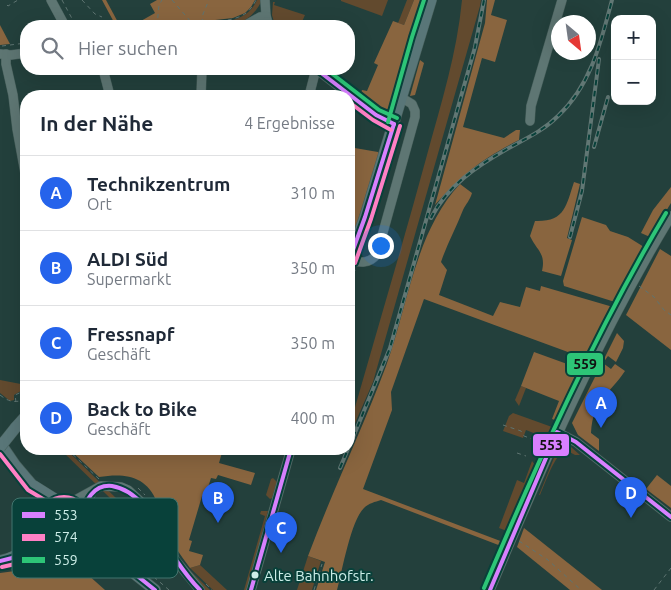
<!DOCTYPE html>
<html lang="de">
<head>
<meta charset="utf-8">
<style>
  body { margin:0; font-family:Ubuntu,sans-serif; background:#f2f2f3; color:#1f2937 }
  .controls { position:absolute; right:15px; top:15px; display:grid; overflow:hidden; border-radius:10px; box-shadow:0 5px 20px #0002 }
  .controls button { width:45px; height:45px; display:grid; place-items:center; padding:0; border:0; border-bottom:1px solid #e0e1e3; background:#fff; color:#1f2937; font:25px sans-serif }
  .compass { position:absolute; left:551px; top:15px; width:45px; height:45px; border-radius:50%; background:#fff; box-shadow:0 5px 20px #0002; rotate:151deg }
  .you { position:absolute; left:380px; top:245px; width:18px; height:18px; margin:-12px; border:4px solid #fff; border-radius:50%; background:#1a73e8; box-shadow:0 0 0 8px #1a73e833 }
  .badge { display:grid; place-items:center; width:32px; height:32px; border-radius:50%; background:#2563eb; color:#fff; font-size:16px; font-weight:700 }
  .pin { position:absolute; translate:-50% -41px; filter:drop-shadow(0 1px 2px #0008) }
  .pin::after { content:''; position:absolute; top:26px; width:18px; height:15px; background:inherit; clip-path:polygon(0 0,100% 0,50% 100%) }
  .list { margin:0; padding:0; list-style:none }
  h2 { display:flex; justify-content:space-between; align-items:center; height:65px; margin:0; padding:0 20px; font-size:21px }
  h2 small { font-size:16px; font-weight:400; color:#747a83 }
  .list li { display:grid; grid-template-columns:32px 1fr auto; gap:15px; align-items:center; box-sizing:border-box; height:75px; padding:0 20px; border-top:1px solid #e0e1e3 }
  .list b { display:block; font-size:19px; white-space:nowrap }
  .list p { margin:0; font-size:16px; white-space:nowrap; color:#747a83 }
  .list em { font-size:16px; font-style:normal; color:#747a83 }
  .icon { flex:none; width:28px; height:28px; fill:none; stroke:currentColor; stroke-width:2; stroke-linecap:round; stroke-linejoin:round }
  .map { position:relative; flex:none; width:671px; height:590px; overflow:hidden }
  .search { position:absolute; background:#fff; box-shadow:0 5px 20px #0002; left:20px; top:20px; width:335px; height:55px; display:flex; align-items:center; gap:12px; box-sizing:border-box; padding:0 18px; border-radius:20px; color:#747a83; font-size:19px }
  .panel { position:absolute; background:#fff; box-shadow:0 5px 20px #0002; left:20px; top:90px; width:335px; height:365px; border-radius:20px }
  .map>svg:first-child { display:block }
</style>
</head>
<body>
<div class="map">
<svg width="671" height="590" viewBox="0 0 671 590">
  <rect width="100%" height="100%" fill="#23403c"/>
  <g fill="#624a2e">
    <path d="M257 0H262C256 13 247 21 234 25L233 20C244 17 252 11 257 0Z"/>
    <path d="M341 0H388L382 16 341 1Z"/>
    <path d="M407 0H414L404 25 398 23Z"/>
    <path d="M462 0H481L480 6 373 382 349 437V428C375 337 402 247 427 155 441 104 457 53 462 0Z"/>
    <path d="M273 2H275L274 5 305 15 300 26H275L272 15Z"/>
    <path d="M0 380 26 385V388L14 395V400L10 401 0 393Z"/>
    <path d="M521 386 526 388 519 406 515 400Z"/>
    <path d="M513 413 552 427 540 455H534L541 436 526 430 523 438 503 431 509 416Z"/>
    <path d="M564 446 571 447 580 455H575L566 450C555 453 545 484 540 495H539L556 453 560 448Z"/>
    <path d="M60 449H65L74 457 210 590H204Z"/>
    <path d="M532 461 535 465 507 531 499 528 517 480 524 483Z"/>
    <path d="M273 478 277 482 272 498 270 499 266 495 271 479Z"/>
    <path d="M261 511H268L248 590H244L265 516 260 514Z"/>
    <path d="M308 556 321 561 312 590H297Z"/>
    <path d="M200 565 227 590H213L190 568Z"/>
  </g>
  <g fill="#89653f">
    <path d="M102 0H106L120 26H116Z"/>
    <path d="M157 0H255L251 7 245 13 233 18 162 26H132L155 13 150 4Z"/>
    <path d="M414 0H427L418 14 417 29 393 107C381 115 370 103 360 96L362 90 367 91 378 65 374 63 393 21 404 25Z"/>
    <path d="M487 0H495L491 15 507 20 495 62 482 58 463 127 504 138 516 130H520L519 140C483 158 461 175 435 205L485 23Z"/>
    <path d="M0 25 10 44 0 45Z"/>
    <path d="M420 60 424 63 415 95 410 96Z"/>
    <path d="M349 147 378 152 381 156 349 250Z"/>
    <path d="M574 182 580 184 567 238 572 240 561 276 542 271C546 253 537 251 530 236L535 221C565 222 566 206 574 182Z"/>
    <path d="M460 184 472 193C470 200 466 204 463 210 456 228 447 244 441 262L447 270 439 295 493 316 500 302 520 307 526 287 540 291 541 286 613 307 587 359 424 299 391 392 392 410 363 489 503 542 501 546 381 500C375 502 369 503 364 508 351 520 342 571 337 590H316L325 562 308 556C332 492 362 430 386 366 408 306 415 232 460 184Z"/>
    <path d="M671 187V203L650 237 641 233 653 210Z"/>
    <path d="M582 217 606 225 610 231 628 237 644 247 615 302 564 286 563 281Z"/>
    <path d="M660 249 671 256V350L626 315Z"/>
    <path d="M617 333 624 341 623 348 616 362 608 356 603 363 611 369 615 364 625 371C609 395 593 399 591 433L599 439V451L578 435 572 423Z"/>
    <path d="M534 352 581 369 555 420 552 419 559 401 521 386Z"/>
    <path d="M69 449H223L219 463 255 473 251 485 218 475 216 479 211 478 205 497 202 496 189 540 192 541 189 551 203 555 200 565 190 568C180 554 170 541 164 525 161 517 160 509 157 502 146 475 124 473 99 477Z"/>
    <path d="M657 475 671 486V508L646 489Z"/>
    <path d="M524 528 602 590H570L517 547Z"/>
    <path d="M58 548 66 552 70 563 87 574 105 590H0V573L15 571 47 550Z"/>
  </g>
  <g fill="none" stroke-linecap="round" stroke-linejoin="round">
    <g stroke="#465e5a" stroke-width="10">
      <g id="minor">
        <path d="M51 0 65 26"/>
        <path d="M265 0 266 16 269 26"/>
        <path d="M244 26 260 17 266 16"/>
        <path d="M257 26 267 22"/>
        <path d="M0 54 11 55 26 53"/>
        <path d="M6 54V64L13 95 17 129 26 178"/>
        <path d="M103 69 110 96"/>
        <path d="M316 69 376 115 394 124"/>
        <path d="M201 96 202 69"/>
        <path d="M309 96 316 69"/>
        <path d="M530 121 531 106 562 0"/>
        <path d="M349 260C360 263 370 264 377 254L415 117V111L412 104 402 98"/>
        <path d="M557 432 576 442 671 517"/>
        <path d="M70 503 101 486 121 487 128 490 142 503 176 561 200 590"/>
        <path d="M81 515 92 492"/>
        <path d="M251 590 291 449"/>
        <path d="M490 590C544 462 599 335 671 216"/>
      </g>
    </g>
    <g stroke="#465e5a" stroke-width="12">
      <g id="major">
        <path d="M349 261 365 217 431 0"/>
        <path d="M16 427 26 416"/>
        <path d="M0 443 15 465 32 485 49 513"/>
        <path d="M34 486 61 503"/>
        <circle cx="64" cy="520" r="17"/>
        <path d="M72 536 84 537 96 543 155 590"/>
        <path d="M0 561C20 557 38 542 48 525"/>
      </g>
    </g>
    <g stroke="#5e7471" stroke-width="1" stroke-dasharray="4 4" stroke-linecap="butt">
      <path d="M62 0 76 26"/>
      <path d="M82 0 95 14 102 17"/>
      <path d="M172 0 192 23"/>
      <path d="M7 5 8 6 18 0"/>
      <path d="M202 23 203 14 209 0"/>
      <path d="M157 26 159 5 162 0"/>
      <path d="M172 26C189 24 230 23 243 15 249 12 253 6 256 0"/>
      <path d="M24 36 26 38"/>
      <path d="M2 46 26 43"/>
      <path d="M639 286 654 297 664 310 671 315"/>
      <path d="M349 288 355 270"/>
      <path d="M0 395C9 402 16 404 26 398"/>
      <path d="M16 402 15 395 26 390"/>
      <path d="M503 425 521 431 524 436 532 439"/>
      <path d="M67 449 99 479"/>
      <path d="M517 453 526 456"/>
      <path d="M138 488 145 495"/>
      <path d="M90 512 94 524 104 537"/>
      <path d="M519 541 548 560 581 590"/>
      <path d="M154 577 169 590"/>
      <path d="M206 584 212 590"/>
      <path d="M314 590 322 564"/>
      <path d="M654 590 671 568"/>
    </g>
    <use href="#minor" stroke="#5e7673" stroke-width="9"/>
    <use href="#major" stroke="#597678" stroke-width="11"/>
    <g stroke="#617774" stroke-width="4">
      <g id="rail">
        <path d="M594 147 608 97"/>
        <path d="M431 218C447 186 477 166 507 149 525 139 543 131 558 116 591 85 601 42 612 0"/>
        <path d="M570 237 582 191 599 59"/>
        <path d="M349 447 390 348 475 47 484 0"/>
        <path d="M340 468 348 449"/>
      </g>
    </g>
    <use href="#rail" stroke="#08413a" stroke-width="2" stroke-dasharray="5.5" stroke-linecap="butt"/>
    <g stroke="#465e5a" stroke-width="12" stroke-linecap="butt">
      <path id="major-bridge" d="M0 447 16 427"/>
    </g>
    <use href="#major-bridge" stroke="#597678" stroke-width="11"/>
    <g stroke="#08413a" stroke-width="8">
      <g id="bus-1">
        <path d="M316 69 376 115 394 124"/>
        <path d="M349 261 365 217 394 124"/>
        <path d="M49 513C43 538 72 546 81 522"/>
        <path d="M49 513C43 529 57 539 72 536L79 529 81 522"/>
        <path d="M81 515C86 501 93 484 112 486 147 492 159 534 176 560 183 570 191 581 200 590"/>
        <path d="M72 536 84 537 96 543 155 590"/>
        <path d="M0 561 12 558 33 544 59 536"/>
        <path d="M251 590 291 449"/>
        <path d="M490 590 557 432 576 442 671 517"/>
      </g>
    </g>
    <g stroke="#08413a" stroke-width="8">
      <g id="bus-2">
        <path d="M349 102 373 120 391 130"/>
        <path d="M355 263 371 219 400 126"/>
        <path d="M0 454 28 490 58 508"/>
        <circle cx="64" cy="520" r="23"/>
        <path d="M2 567 15 564 36 550 61 542"/>
      </g>
    </g>
    <g stroke="#08413a" stroke-width="8">
      <g id="bus-3">
        <path d="M326 69 379 110 397 118"/>
        <path d="M388 122 412 37 424 0"/>
        <path d="M484 588C539 459 595 333 666 213"/>
      </g>
    </g>
    <use href="#bus-1" stroke="#d880ff" stroke-width="4"/>
    <use href="#bus-2" stroke="#ff80c5" stroke-width="4"/>
    <use href="#bus-3" stroke="#2dc577" stroke-width="4"/>
  </g>
  <circle fill="#cdeee8" stroke="#08413a" stroke-width="2" cx="255" cy="575" r="4.5"/>
  <g text-anchor="middle" stroke-width="4" stroke-linejoin="round" paint-order="stroke">
    <g font-size="15" fill="#cdeee8" stroke="#08413a" text-anchor="start">
      <text x="264" y="581">Alte Bahnhofstr.</text>
    </g>
  </g>
  <rect x="12" y="498" width="166" height="80" rx="8" fill="#08413a" stroke="#43756e" stroke-width="1"/>
  <rect x="22" y="512" width="23" height="6" fill="#d880ff"/>
  <rect x="22" y="534" width="23" height="7" fill="#ff80c5"/>
  <rect x="22" y="557" width="23" height="6" fill="#2dc577"/>
  <g font-size="14" fill="#cdeee8">
    <text x="54" y="520">553</text>
    <text x="54" y="542">574</text>
    <text x="54" y="565">559</text>
  </g>
  <g stroke="#08413a" stroke-width="2">
    <rect x="566" y="352" width="38" height="24" rx="5" fill="#2dc577"/>
    <rect x="532" y="433" width="38" height="24" rx="5" fill="#d880ff"/>
  </g>
  <g font-size="14" text-anchor="middle" font-weight="bold" fill="#111">
    <text x="585" y="369">559</text>
    <text x="551" y="450">553</text>
  </g>
</svg>
<div class="controls">
<button>+</button>
<button>−</button>
</div>
<svg class="compass" viewBox="-18 -18 36 36"><path d="M0-13l5 13h-10z" fill="#e53935"/><path d="M0 13l5-13h-10z" fill="#747a83"/></svg>
<div class="you"></div>
<div class="pin badge" style="left:601px;top:428px">A</div>
<div class="pin badge" style="left:218px;top:523px">B</div>
<div class="pin badge" style="left:281px;top:553px">C</div>
<div class="pin badge" style="left:631px;top:518px">D</div>
<div class="search"><svg class="icon" aria-label="search" viewBox="0 0 24 24"><circle cx="10" cy="10" r="6"/><path d="M15 15l6 6"/></svg>Hier suchen</div>
<section class="panel">
<h2>In der Nähe<small>4 Ergebnisse</small></h2>
<ul class="list">
<li><span class="badge">A</span><div><b>Technikzentrum</b><p>Ort</p></div><em>310 m</em></li>
<li><span class="badge">B</span><div><b>ALDI Süd</b><p>Supermarkt</p></div><em>350 m</em></li>
<li><span class="badge">C</span><div><b>Fressnapf</b><p>Geschäft</p></div><em>350 m</em></li>
<li><span class="badge">D</span><div><b>Back to Bike</b><p>Geschäft</p></div><em>400 m</em></li>
</ul>
</section>
</div>
</body>
</html>
